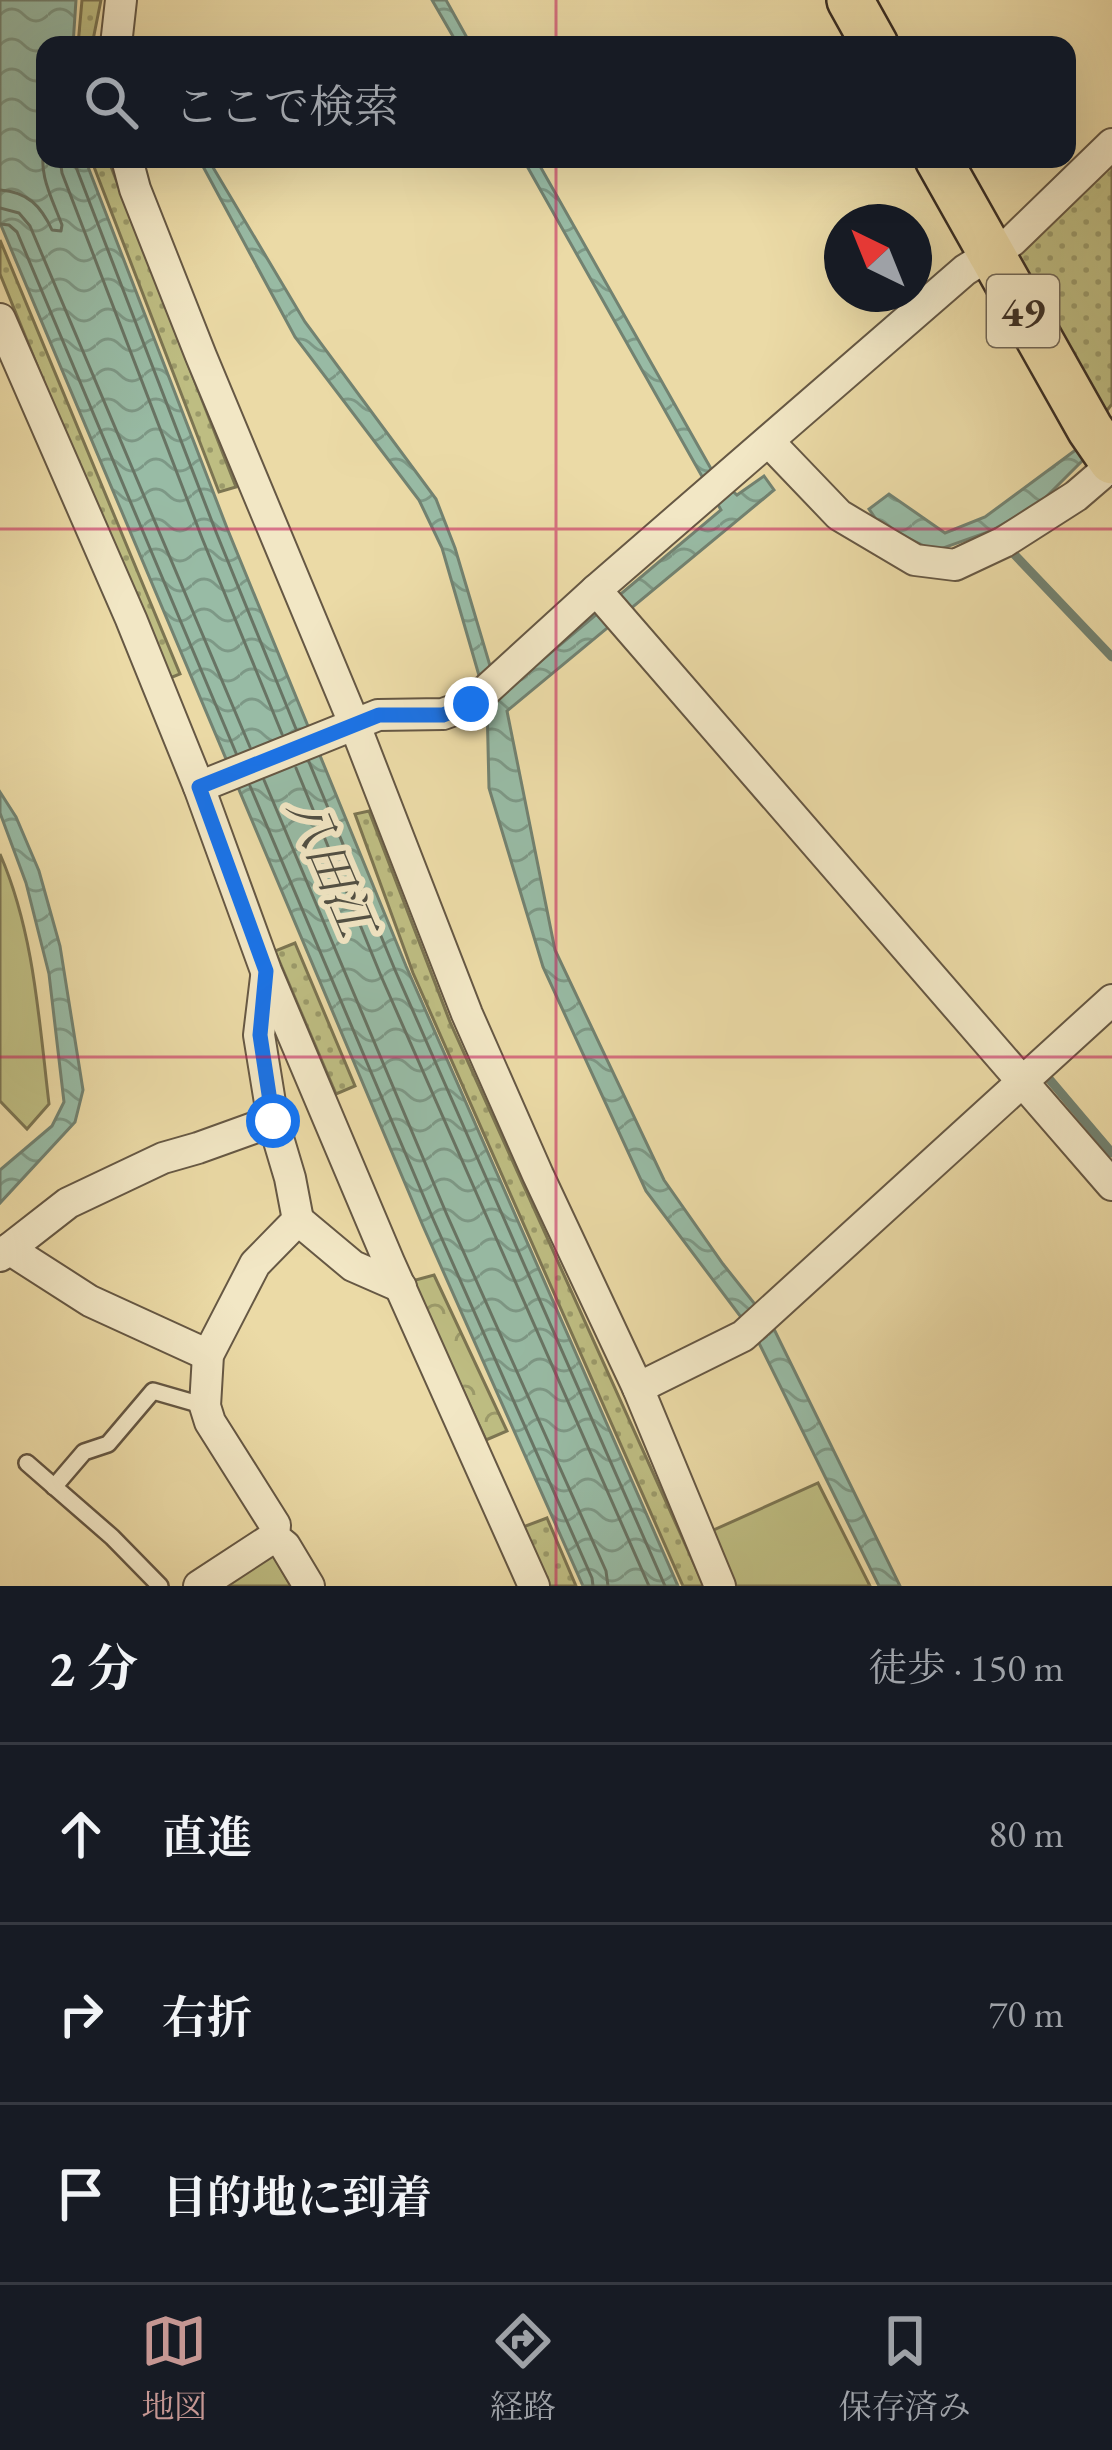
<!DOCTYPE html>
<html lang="ja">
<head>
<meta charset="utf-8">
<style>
  body { margin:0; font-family:"EB Garamond","Noto Serif JP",serif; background:#242831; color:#f1f3f6 }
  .compass { position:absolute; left:824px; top:204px; width:108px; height:108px; border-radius:50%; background:#171b24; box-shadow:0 12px 48px #0002; rotate:317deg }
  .stop { position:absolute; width:36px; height:36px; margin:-27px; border:9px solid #1a73e8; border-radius:50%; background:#fff }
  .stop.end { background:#1a73e8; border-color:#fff; box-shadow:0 3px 12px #0008 }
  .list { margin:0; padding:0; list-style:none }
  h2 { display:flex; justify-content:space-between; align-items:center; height:156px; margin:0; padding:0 48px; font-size:51px }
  h2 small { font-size:39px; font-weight:400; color:#9ea1a6 }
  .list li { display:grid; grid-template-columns:78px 1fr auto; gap:36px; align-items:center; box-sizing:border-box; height:180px; padding:0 48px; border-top:3px solid #363941 }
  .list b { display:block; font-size:45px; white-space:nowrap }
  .list em { font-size:39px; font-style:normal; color:#9ea1a6 }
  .icon { flex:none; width:66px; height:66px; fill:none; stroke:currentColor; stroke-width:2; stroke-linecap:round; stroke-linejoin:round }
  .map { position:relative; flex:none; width:1112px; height:1586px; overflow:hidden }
  .search { position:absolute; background:#171b24; box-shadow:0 12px 48px #0002; left:36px; right:36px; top:36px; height:132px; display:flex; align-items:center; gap:30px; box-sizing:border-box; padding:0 42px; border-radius:24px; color:#9ea1a6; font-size:45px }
  .sheet { height:696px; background:#171b24 }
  nav { display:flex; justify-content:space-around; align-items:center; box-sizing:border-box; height:168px; border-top:3px solid #363941; background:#171b24; font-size:33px; color:#9ea1a6 }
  nav a { display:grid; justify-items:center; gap:6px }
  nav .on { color:#c59692 }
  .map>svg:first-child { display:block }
</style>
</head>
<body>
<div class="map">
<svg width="1112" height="1586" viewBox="0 0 1112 1586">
  <defs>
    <pattern id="grass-dots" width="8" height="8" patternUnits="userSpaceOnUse" patternTransform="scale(3)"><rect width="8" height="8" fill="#bebd82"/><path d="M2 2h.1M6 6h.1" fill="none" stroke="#9b9a6a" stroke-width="1.8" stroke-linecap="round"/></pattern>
    <pattern id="forest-crowns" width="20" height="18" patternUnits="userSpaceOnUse" patternTransform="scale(3)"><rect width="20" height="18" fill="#bebd82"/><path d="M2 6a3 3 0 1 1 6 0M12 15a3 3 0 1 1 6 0" fill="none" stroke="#9b9a6a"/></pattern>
    <pattern id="water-waves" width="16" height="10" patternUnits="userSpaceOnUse" patternTransform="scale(3)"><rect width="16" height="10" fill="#98bba5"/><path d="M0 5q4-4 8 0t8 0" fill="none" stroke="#7d9886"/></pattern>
  </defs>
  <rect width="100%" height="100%" fill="#ebdaa6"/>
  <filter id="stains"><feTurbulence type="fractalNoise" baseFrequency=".00167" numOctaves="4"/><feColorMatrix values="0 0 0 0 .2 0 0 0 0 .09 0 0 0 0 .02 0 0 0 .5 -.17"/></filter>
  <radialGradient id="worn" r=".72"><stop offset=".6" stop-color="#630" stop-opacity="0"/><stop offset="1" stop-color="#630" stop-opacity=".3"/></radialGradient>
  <g fill="url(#grass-dots)" stroke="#7c7552" stroke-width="3">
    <path d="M82 0H101L92 45H78Z"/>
    <path d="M1112 156V404L1097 423 1010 258Z"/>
    <path d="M91 159H108L236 487 219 492Z"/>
    <path d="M0 240 180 674 165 680 0 274Z"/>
    <path d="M369 811 450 1022 704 1586H683L413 973 355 814Z"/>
    <path d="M295 943 355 1086 336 1094 275 951Z"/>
    <path d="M547 1518 576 1586H548L523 1527Z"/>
  </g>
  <path fill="url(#forest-crowns)" stroke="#7c7552" stroke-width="3" d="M434 1275 507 1431 486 1440 412 1281Z"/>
  <g fill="#bebd82" stroke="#7c7552" stroke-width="3">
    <path d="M0 854C34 932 39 1020 49 1104L27 1129 0 1101Z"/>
    <path d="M818 1483 870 1586H732L707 1533Z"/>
    <path d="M272 1553 291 1586H214Z"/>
  </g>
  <g fill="url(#water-waves)" stroke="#728271" stroke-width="3">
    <path d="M0 0H76L73 45H45V159H85L227 528 406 966 678 1586H583L423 1226 0 223Z"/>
    <path d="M432 0H446L471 45H458Z"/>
    <path d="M199 159H208L305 322 436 499 455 548 499 696 721 510 523 159H536L714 474 737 495 764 476 774 490 507 711 555 950 664 1180 723 1264 773 1327 900 1586H879L756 1337 646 1191 543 967 489 788 487 703 442 548 419 500 295 337Z"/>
    <path d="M1081 446 1087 456 1040 503 991 531 935 551 880 525 869 509 889 494 945 533 985 517Z"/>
    <path d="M0 792 16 817 39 871 60 946 83 1090 75 1122 0 1203V1170L52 1126 64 1102 49 974 26 883 0 813Z"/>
  </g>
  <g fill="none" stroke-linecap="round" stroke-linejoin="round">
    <g stroke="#687464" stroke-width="3">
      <path d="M60 159 62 173 202 538 282 734"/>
      <path d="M75 159 76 167 216 532 296 729"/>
      <path d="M0 190C28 192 41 206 52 230L61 231 62 225C52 198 37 173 45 144"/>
      <path d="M0 208 19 213 30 226 250 747"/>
      <path d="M0 224 9 225 17 232 236 753"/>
      <path d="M309 762 395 970 665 1586"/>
      <path d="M296 768 381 976 649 1586"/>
      <path d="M264 780 447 1215 606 1571 608 1586"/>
      <path d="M250 786 434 1221 592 1578 593 1586"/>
    </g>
    <g stroke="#728271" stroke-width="9">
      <path d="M1012 552 1112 657"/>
      <path d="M1050 1080 1112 1153"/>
    </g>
    <g stroke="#665844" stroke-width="20">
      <g id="service">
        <path d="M27 1463 112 1537 160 1586"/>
        <path d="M54 1487 84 1452 108 1444 153 1391 205 1406"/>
      </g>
    </g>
    <g stroke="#665844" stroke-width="34">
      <g id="minor">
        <path d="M116 45 121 0"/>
        <path d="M127 159 135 189 201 356 354 723 467 1014 538 1175 638 1388 720 1586"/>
        <path d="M0 319 131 619 199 787 266 971 389 1262 534 1586"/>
        <path d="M769 442 839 515 915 560 955 565 1004 542 1076 496 1112 465"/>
        <path d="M596 590 1112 1185"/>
        <path d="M199 787 378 715 443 714 471 704 596 590 965 270 1012 241 1112 144"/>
        <path d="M266 977 259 1035 273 1121 290 1178 298 1220 255 1264 208 1355 205 1406 210 1422 275 1525 274 1537 285 1546 309 1586"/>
        <path d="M298 1220 353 1266 401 1287"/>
        <path d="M9 1249 90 1301 208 1355"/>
        <path d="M0 1256 68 1203 163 1158 198 1148 273 1121"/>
        <path d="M638 1388 743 1336 1112 1000"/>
        <path d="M199 1586 274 1537"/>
      </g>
    </g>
    <g stroke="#392d23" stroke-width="50">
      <g id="primary">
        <path d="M850 0 875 45"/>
        <path d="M938 159 1090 429 1112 461"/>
      </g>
    </g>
    <use href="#service" stroke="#f2e7c5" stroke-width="15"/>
    <use href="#minor" stroke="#f2e7c5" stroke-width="30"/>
    <use href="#primary" stroke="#ebdaa6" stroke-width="45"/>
  </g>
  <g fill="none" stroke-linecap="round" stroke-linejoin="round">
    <path stroke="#1a73e8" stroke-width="15" d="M273 1121 260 1035 266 971 199 787 379 715H443L471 704"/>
  </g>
  <path fill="none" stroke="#c2185b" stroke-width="3" stroke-opacity="0.55" d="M556 0V45M556 159V1586M0 529H1112M0 1057H1112"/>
  <g text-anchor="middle" stroke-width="12" stroke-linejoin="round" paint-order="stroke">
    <rect fill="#f2e7c5" stroke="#706554" stroke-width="3" x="987" y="275" width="72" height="72" rx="9"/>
    <g font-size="42" font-weight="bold" fill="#392d23">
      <text x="1023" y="326">49</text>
    </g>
    <g font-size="48" font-style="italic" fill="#515044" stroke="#f2e7c5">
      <text transform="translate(331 866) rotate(67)" y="17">八田江</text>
    </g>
  </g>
  <rect width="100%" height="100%" filter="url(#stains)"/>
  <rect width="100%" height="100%" fill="url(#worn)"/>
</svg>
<svg class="compass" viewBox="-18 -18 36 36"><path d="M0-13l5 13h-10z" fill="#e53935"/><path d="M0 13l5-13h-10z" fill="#9ea1a6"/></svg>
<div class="stop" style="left:273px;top:1121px"></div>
<div class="stop end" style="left:471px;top:704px"></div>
<div class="search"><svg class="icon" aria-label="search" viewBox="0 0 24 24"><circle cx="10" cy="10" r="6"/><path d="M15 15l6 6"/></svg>ここで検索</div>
</div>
<section class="sheet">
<h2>2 分<small>徒歩 · 150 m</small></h2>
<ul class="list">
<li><svg class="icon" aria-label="ahead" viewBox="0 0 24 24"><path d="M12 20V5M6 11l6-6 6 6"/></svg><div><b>直進</b></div><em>80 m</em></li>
<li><svg class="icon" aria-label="right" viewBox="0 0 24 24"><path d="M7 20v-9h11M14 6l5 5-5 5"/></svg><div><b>右折</b></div><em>70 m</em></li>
<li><svg class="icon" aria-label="arrive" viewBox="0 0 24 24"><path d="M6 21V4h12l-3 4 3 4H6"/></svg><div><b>目的地に到着</b></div></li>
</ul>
</section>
<nav>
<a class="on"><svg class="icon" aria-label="map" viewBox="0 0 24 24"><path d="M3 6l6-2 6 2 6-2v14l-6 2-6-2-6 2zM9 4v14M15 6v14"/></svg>地図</a>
<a><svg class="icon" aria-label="directions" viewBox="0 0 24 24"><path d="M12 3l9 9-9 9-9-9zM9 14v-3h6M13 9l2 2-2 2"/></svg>経路</a>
<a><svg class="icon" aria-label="saved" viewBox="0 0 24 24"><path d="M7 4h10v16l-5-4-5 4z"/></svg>保存済み</a>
</nav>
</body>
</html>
